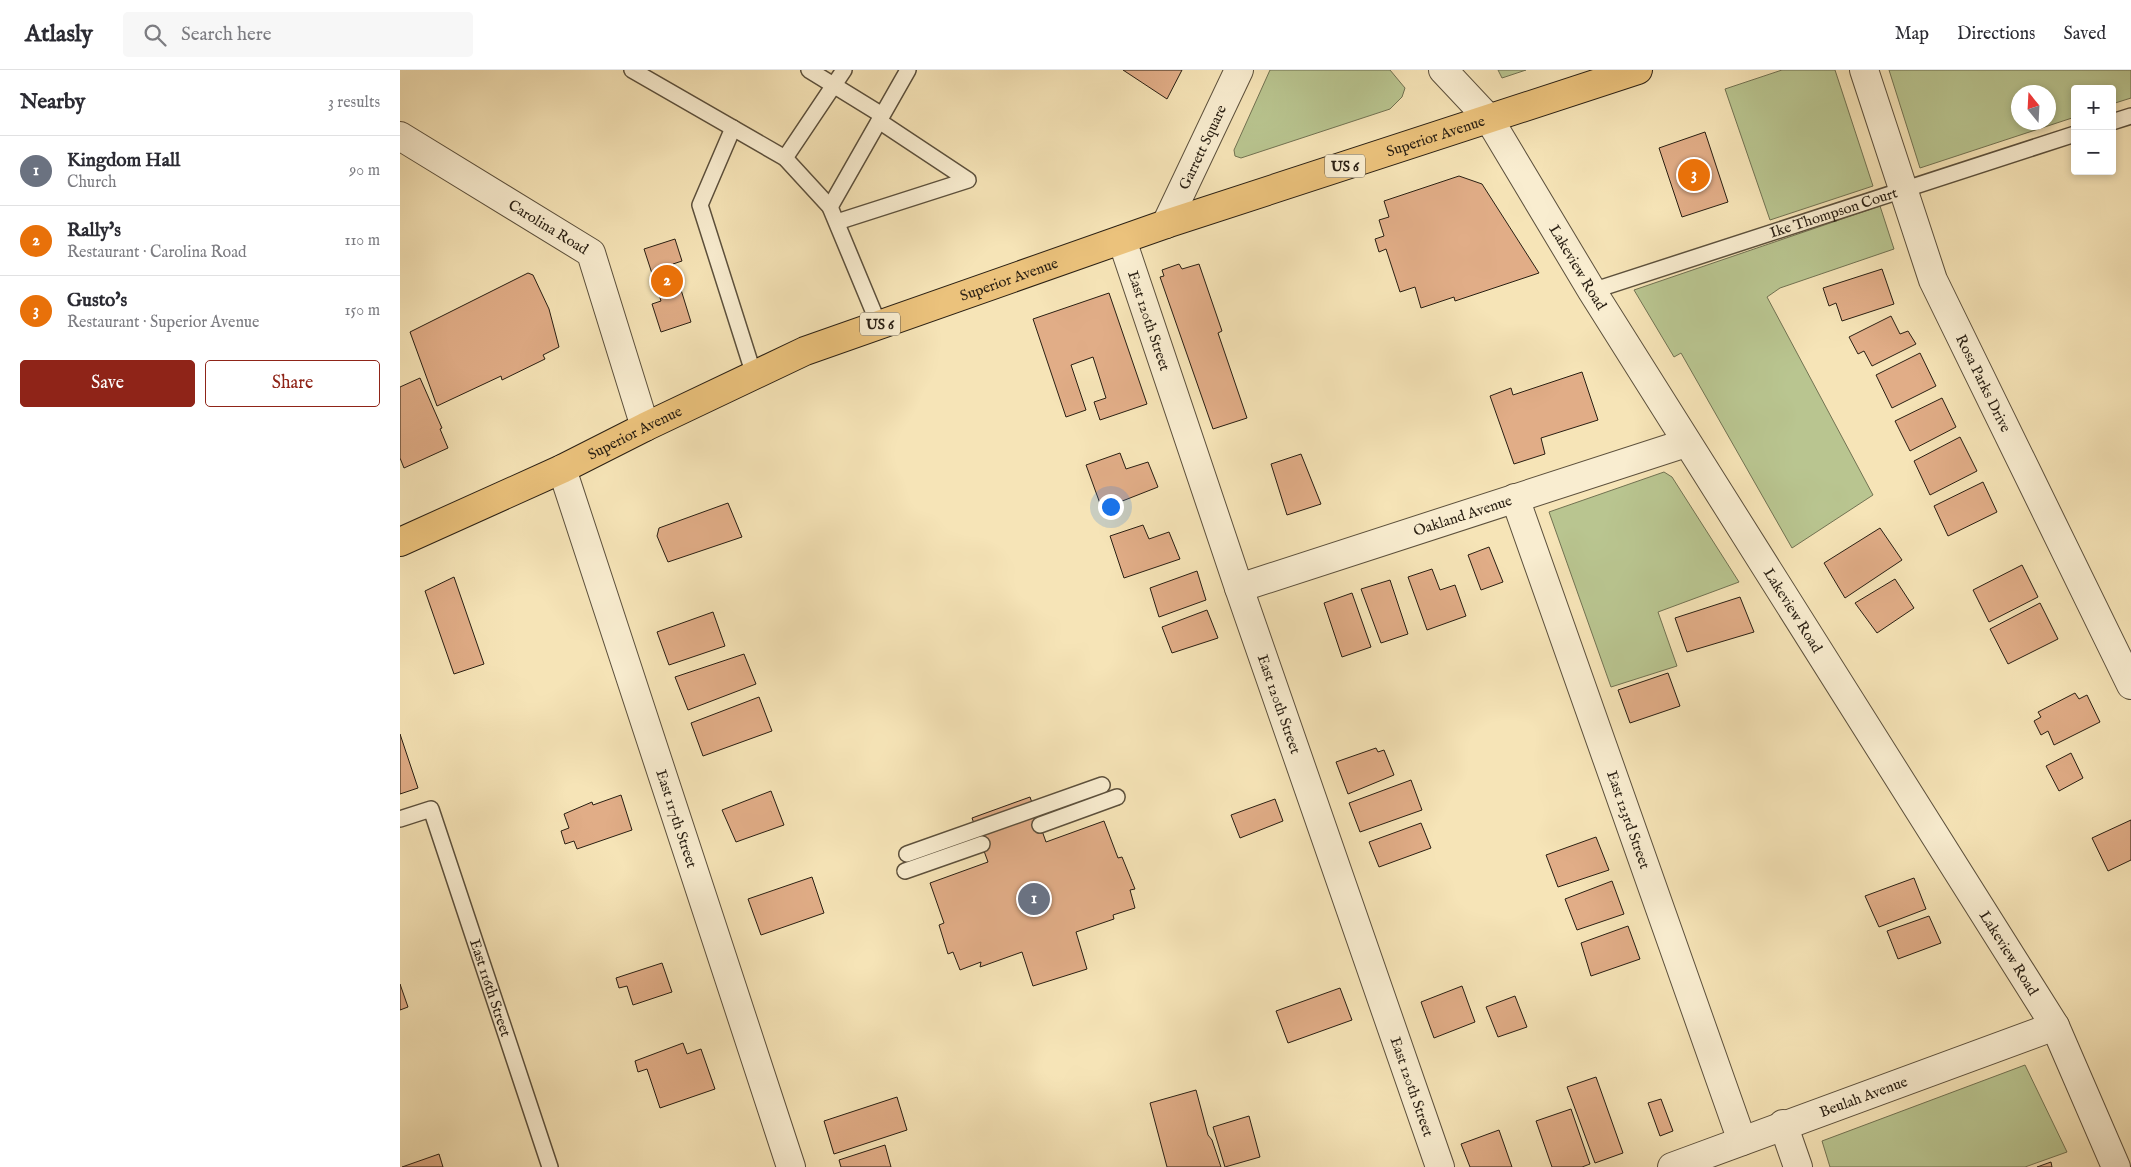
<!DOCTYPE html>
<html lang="en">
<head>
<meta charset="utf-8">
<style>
  body { margin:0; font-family:"IM FELL English",serif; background:#f7f7f7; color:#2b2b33 }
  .controls { position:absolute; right:15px; top:15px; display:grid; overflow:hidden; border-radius:5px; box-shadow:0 2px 8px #0003 }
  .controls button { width:45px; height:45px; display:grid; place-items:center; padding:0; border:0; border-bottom:1px solid #e1e1e2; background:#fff; color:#2b2b33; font:25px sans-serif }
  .compass { position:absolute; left:1611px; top:15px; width:45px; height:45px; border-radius:50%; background:#fff; box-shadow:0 2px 8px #0003; rotate:342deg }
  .you { position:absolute; left:710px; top:436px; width:18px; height:18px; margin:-12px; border:4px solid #fff; border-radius:50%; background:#1a73e8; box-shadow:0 0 0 8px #1a73e833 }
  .badge { display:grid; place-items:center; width:32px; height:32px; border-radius:50%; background:#8f2418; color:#fff; font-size:16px; font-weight:700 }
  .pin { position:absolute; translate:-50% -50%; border:2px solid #fff; box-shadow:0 1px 5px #0006 }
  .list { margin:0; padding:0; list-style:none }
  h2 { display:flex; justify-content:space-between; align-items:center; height:65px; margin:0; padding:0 20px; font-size:21px }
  h2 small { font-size:16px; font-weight:400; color:#7c7c81 }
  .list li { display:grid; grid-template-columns:32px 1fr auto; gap:15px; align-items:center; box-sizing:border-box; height:70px; padding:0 20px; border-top:1px solid #e1e1e2 }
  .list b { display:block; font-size:19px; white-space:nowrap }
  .list p { margin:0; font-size:16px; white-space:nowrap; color:#7c7c81 }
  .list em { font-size:16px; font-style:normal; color:#7c7c81 }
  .actions { display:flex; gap:10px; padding:15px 20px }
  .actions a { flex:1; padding:11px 0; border:1px solid #8f2418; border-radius:5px; text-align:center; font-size:18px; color:#8f2418 }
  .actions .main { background:#8f2418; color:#fff }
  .icon { flex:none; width:28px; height:28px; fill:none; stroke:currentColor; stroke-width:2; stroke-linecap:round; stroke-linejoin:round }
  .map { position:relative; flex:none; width:1731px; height:1097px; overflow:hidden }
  header { display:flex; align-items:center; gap:30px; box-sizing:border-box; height:70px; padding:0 25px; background:#fff; border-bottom:1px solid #e1e1e2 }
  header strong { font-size:24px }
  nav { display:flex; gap:28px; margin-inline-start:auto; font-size:18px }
  .search { width:350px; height:45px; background:#f7f7f7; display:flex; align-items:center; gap:12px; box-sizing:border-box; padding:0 18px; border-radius:5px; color:#7c7c81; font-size:19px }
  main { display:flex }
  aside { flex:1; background:#fff }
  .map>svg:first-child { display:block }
</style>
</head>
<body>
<header>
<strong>Atlasly</strong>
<div class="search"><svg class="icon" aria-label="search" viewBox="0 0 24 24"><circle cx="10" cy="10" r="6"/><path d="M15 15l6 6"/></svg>Search here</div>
<nav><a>Map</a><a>Directions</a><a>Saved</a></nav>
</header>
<main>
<aside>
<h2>Nearby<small>3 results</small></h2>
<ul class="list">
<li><span class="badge" style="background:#6b7280">1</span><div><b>Kingdom Hall</b><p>Church</p></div><em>90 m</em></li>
<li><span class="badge" style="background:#e8710a">2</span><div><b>Rally's</b><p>Restaurant · Carolina Road</p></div><em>110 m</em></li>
<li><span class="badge" style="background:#e8710a">3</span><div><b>Gusto's</b><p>Restaurant · Superior Avenue</p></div><em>150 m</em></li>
</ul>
<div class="actions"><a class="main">Save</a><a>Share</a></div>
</aside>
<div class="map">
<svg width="1731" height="1097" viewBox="0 0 1731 1097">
  <rect width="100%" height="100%" fill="#f6e4b7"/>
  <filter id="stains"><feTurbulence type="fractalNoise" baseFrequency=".004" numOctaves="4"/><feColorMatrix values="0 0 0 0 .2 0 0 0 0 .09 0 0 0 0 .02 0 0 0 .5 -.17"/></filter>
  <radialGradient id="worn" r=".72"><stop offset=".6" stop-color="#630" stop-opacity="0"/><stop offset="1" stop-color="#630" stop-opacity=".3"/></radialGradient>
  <g fill="#b9c590" stroke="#717252" fill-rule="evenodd">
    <path d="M870 0H990L1005 18 1002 27 990 39 841 88 835 86 834 80Z"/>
    <path d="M1098 0H1126L1102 8Z"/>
    <path d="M1382 0H1435L1473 116 1370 150 1325 19Z"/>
    <path d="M1489 0H1731V28L1712 34V19H1675V47L1520 98ZM1618 22H1648V52H1618Z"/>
    <path d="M1480 136 1494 179 1380 218 1367 227 1473 425 1392 478 1281 283 1274 287 1234 220Z"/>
    <path d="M1264 402 1272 407 1339 512 1258 542 1277 596 1211 617 1149 442Z"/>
    <path d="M1625 995 1667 1082 1625 1097H1430L1422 1071Z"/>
  </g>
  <g fill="#e1ad87" stroke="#291f13">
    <path d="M723 0H782L767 29Z"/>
    <path d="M1305 62 1328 132 1282 147 1259 78Z"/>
    <path d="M1059 106 1082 114 1139 203 1055 231 1054 227 1021 238 1015 217 1000 222 986 179 979 182 975 169 984 166 979 150 989 147 984 131Z"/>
    <path d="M275 169 282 191 273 194 291 252 261 262 252 234 261 231 244 179Z"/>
    <path d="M779 194 782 199 799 194 822 261 818 263 847 348 813 359 760 207 764 206 762 200Z"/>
    <path d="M1482 199 1494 234 1442 251 1436 233 1429 236 1423 218Z"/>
    <path d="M128 203 133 205 149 239 159 277 143 285 145 289 102 310 101 306 37 336 10 262Z"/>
    <path d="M709 223 747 334 700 350 694 332 706 328 693 287 671 295 686 340 666 347 633 249Z"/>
    <path d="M1491 246 1500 264 1508 261 1516 274 1472 296 1464 281 1458 284 1449 267Z"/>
    <path d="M1520 283 1536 316 1492 338 1476 305Z"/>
    <path d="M1182 302 1198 350 1141 368 1145 384 1114 394 1090 326 1111 318 1113 325Z"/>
    <path d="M20 308 42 358 40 359 48 378 4 398 0 388V317Z"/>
    <path d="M1542 328 1556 357 1510 381 1495 351Z"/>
    <path d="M1560 367 1577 401 1530 425 1514 391Z"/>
    <path d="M720 383 726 399 748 392 758 417 702 439 686 395Z"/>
    <path d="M901 384 921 434 887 445 871 394Z"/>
    <path d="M1583 412 1597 442 1548 466 1534 436Z"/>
    <path d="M328 433 342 467 268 492 257 466 259 458Z"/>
    <path d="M743 455 749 469 769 462 780 489 724 508 710 466Z"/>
    <path d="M1480 458 1502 490 1445 528 1424 493Z"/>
    <path d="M1089 477 1103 512 1081 520 1068 485Z"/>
    <path d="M1622 495 1638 527 1589 552 1573 520Z"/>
    <path d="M1032 499 1040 520 1055 515 1066 546 1027 560 1008 507Z"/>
    <path d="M797 501 806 530 759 547 750 518Z"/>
    <path d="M54 507 84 594 54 604 25 521Z"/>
    <path d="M1495 509 1514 538 1477 563 1455 533Z"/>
    <path d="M990 510 1008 564 981 573 961 519Z"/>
    <path d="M952 523 971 577 942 587 924 533Z"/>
    <path d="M1340 527 1354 562 1287 582 1275 548Z"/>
    <path d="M1640 533 1658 569 1608 594 1590 559Z"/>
    <path d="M807 540 818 568 772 583 762 557Z"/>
    <path d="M313 542 325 576 269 595 257 562Z"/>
    <path d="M344 584 356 614 288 640 275 607Z"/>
    <path d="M1268 603 1280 636 1230 653 1218 620Z"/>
    <path d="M1675 623 1679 629 1687 625 1700 652 1654 675 1648 661 1641 665 1634 651 1641 647 1638 642Z"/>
    <path d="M359 627 372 661 303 686 291 653Z"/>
    <path d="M0 664 18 718 0 724Z"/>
    <path d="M976 678 978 682 984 680 994 705 948 724 936 692Z"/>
    <path d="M1671 683 1683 708 1659 721 1646 696Z"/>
    <path d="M1011 710 1022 740 960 762 949 733Z"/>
    <path d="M371 721 384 755 336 772 322 740Z"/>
    <path d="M221 725 232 760 177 779 174 771 165 774 161 761 169 758 164 744 192 732 193 735Z"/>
    <path d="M630 727 646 772 704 751 718 788 722 787 735 819 730 820 735 838 713 845 714 849 676 862 687 899 633 916 622 882 580 897 581 892 560 900 553 882 548 884 539 855 544 853 530 813 588 792 572 748Z"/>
    <path d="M875 729 883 751 840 768 831 745Z"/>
    <path d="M1731 750V790L1708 801 1692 768Z"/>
    <path d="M1021 753 1031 778 979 797 969 772Z"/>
    <path d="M1196 767 1209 800 1158 817 1146 785Z"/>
    <path d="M412 807 424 843 361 865 348 829Z"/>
    <path d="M1514 808 1526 839 1479 857 1465 826Z"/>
    <path d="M1212 811 1224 844 1177 860 1165 829Z"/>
    <path d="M1529 846 1541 873 1498 889 1487 861Z"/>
    <path d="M1228 856 1240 889 1191 906 1181 873Z"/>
    <path d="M262 893 272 922 233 935 227 916 219 918 216 908Z"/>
    <path d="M0 914 8 937 0 940Z"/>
    <path d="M1062 916 1075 952 1034 968 1021 932Z"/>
    <path d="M940 918 952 950 888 973 876 941Z"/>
    <path d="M1115 926 1127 957 1098 967 1086 937Z"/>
    <path d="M283 973 287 984 301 979 315 1019 260 1038 247 999 238 1002 235 991Z"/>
    <path d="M1196 1007 1223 1083 1195 1093 1167 1017Z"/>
    <path d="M796 1020 808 1065 812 1070 821 1097H767L750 1033Z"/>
    <path d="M497 1027 507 1060 434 1084 424 1051Z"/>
    <path d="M1261 1029 1273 1061 1260 1066 1248 1033Z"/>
    <path d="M1171 1039 1190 1094 1182 1097H1152L1136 1051Z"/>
    <path d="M849 1046 860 1087 825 1097 813 1057Z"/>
    <path d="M1099 1060 1112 1097H1070L1061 1074Z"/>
    <path d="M485 1075 491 1097H441L439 1090Z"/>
    <path d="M39 1084 43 1097H2Z"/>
    <path d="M1651 1092 1652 1097H1637Z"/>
  </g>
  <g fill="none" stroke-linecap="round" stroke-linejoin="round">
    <g stroke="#5c503c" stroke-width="18">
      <g id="service">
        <path d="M232 0 385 88 430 137 479 255"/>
        <path d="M409 0 482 45"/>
        <path d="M1712 52 1731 46"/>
        <path d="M333 58 300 135 354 305"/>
        <path d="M385 88 444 0"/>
        <path d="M430 137 508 0"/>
        <path d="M437 152 568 110 479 51"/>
        <path id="s1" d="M1192 221 1675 64"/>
        <path id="s2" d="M0 749 31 739 150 1097"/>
        <path d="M640 755 717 727"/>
        <path d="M507 784 702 715"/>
        <path d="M505 801 582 774"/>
      </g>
    </g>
    <g stroke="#5c503c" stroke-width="30">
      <g id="minor">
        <path id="s3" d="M1464 0 1533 210 1731 615"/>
        <path id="s4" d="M0 66 191 183 245 357"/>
        <path id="s5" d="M722 170 839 518 1040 1097"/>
        <path id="s6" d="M162 399 391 1097"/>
        <path id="s7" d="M1115 428 1342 1071"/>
        <path id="s8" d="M839 518 1286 373"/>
        <path d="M1383 1054 1398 1097"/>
        <path id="s9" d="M1272 1097 1655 956"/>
      </g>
    </g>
    <g stroke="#5c503c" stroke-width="30">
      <g id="tertiary">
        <path id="s10" d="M1043 0 1089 49 1192 221 1655 956 1716 1097"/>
        <path id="s11" d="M766 154 839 0"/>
      </g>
    </g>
    <g stroke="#291f13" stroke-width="30">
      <g id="primary">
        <path id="s12" d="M0 472 162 399 245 357 405 281 766 154 1238 0"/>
      </g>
    </g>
    <use href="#service" stroke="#f9edd0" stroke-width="15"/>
    <use href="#minor" stroke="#f9edd0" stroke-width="28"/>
    <use href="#tertiary" stroke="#f9edd0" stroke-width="28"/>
    <use href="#primary" stroke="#ebc27c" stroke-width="28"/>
  </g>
  <g text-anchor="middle" stroke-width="5" stroke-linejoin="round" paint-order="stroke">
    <g fill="#f9edd0" stroke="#675d4c" stroke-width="1">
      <rect x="925" y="84.5" width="40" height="23" rx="4"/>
      <rect x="460" y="242.5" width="40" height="23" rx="4"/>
    </g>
    <g font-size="14" font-weight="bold" fill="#291f13">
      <text x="945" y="101">US 6</text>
      <text x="480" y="259">US 6</text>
    </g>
    <g font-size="15" fill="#291f13" stroke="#f9edd0">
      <text dy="5" stroke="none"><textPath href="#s12" startOffset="1114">Superior Avenue</textPath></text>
      <text dy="5" stroke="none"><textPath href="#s11" startOffset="85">Garrett Square</textPath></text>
      <text dy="5" stroke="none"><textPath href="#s1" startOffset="254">Ike Thompson Court</textPath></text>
      <text dy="5" stroke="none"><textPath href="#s4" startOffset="174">Carolina Road</textPath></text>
      <text dy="5" stroke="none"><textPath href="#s10" startOffset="240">Lakeview Road</textPath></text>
      <text dy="5" stroke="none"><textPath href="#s12" startOffset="664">Superior Avenue</textPath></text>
      <text dy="5" stroke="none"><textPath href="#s5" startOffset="85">East 120th Street</textPath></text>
      <text dy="5" stroke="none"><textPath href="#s3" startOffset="336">Rosa Parks Drive</textPath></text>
      <text dy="5" stroke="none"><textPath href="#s12" startOffset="259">Superior Avenue</textPath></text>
      <text dy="5" stroke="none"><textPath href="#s8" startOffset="235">Oakland Avenue</textPath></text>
      <text dy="5" stroke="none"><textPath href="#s10" startOffset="645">Lakeview Road</textPath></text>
      <text dy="5" stroke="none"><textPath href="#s5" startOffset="490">East 120th Street</textPath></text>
      <text dy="5" stroke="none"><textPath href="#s6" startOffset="368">East 117th Street</textPath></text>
      <text dy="5" stroke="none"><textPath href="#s7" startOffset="341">East 123rd Street</textPath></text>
      <text dy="5" stroke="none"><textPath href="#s10" startOffset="1050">Lakeview Road</textPath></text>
      <text dy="5" stroke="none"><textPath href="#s2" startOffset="221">East 116th Street</textPath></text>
      <text dy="5" stroke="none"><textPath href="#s5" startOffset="895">East 120th Street</textPath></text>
      <text dy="5" stroke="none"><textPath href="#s9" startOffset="204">Beulah Avenue</textPath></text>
    </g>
  </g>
  <rect width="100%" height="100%" filter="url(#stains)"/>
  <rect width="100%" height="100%" fill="url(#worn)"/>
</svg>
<div class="controls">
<button>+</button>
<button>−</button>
</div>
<svg class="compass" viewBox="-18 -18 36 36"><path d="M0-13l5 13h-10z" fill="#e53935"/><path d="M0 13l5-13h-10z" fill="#7c7c81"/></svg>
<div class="you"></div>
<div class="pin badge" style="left:634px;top:829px;background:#6b7280">1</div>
<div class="pin badge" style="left:267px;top:211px;background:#e8710a">2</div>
<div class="pin badge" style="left:1294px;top:105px;background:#e8710a">3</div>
</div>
</main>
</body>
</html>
